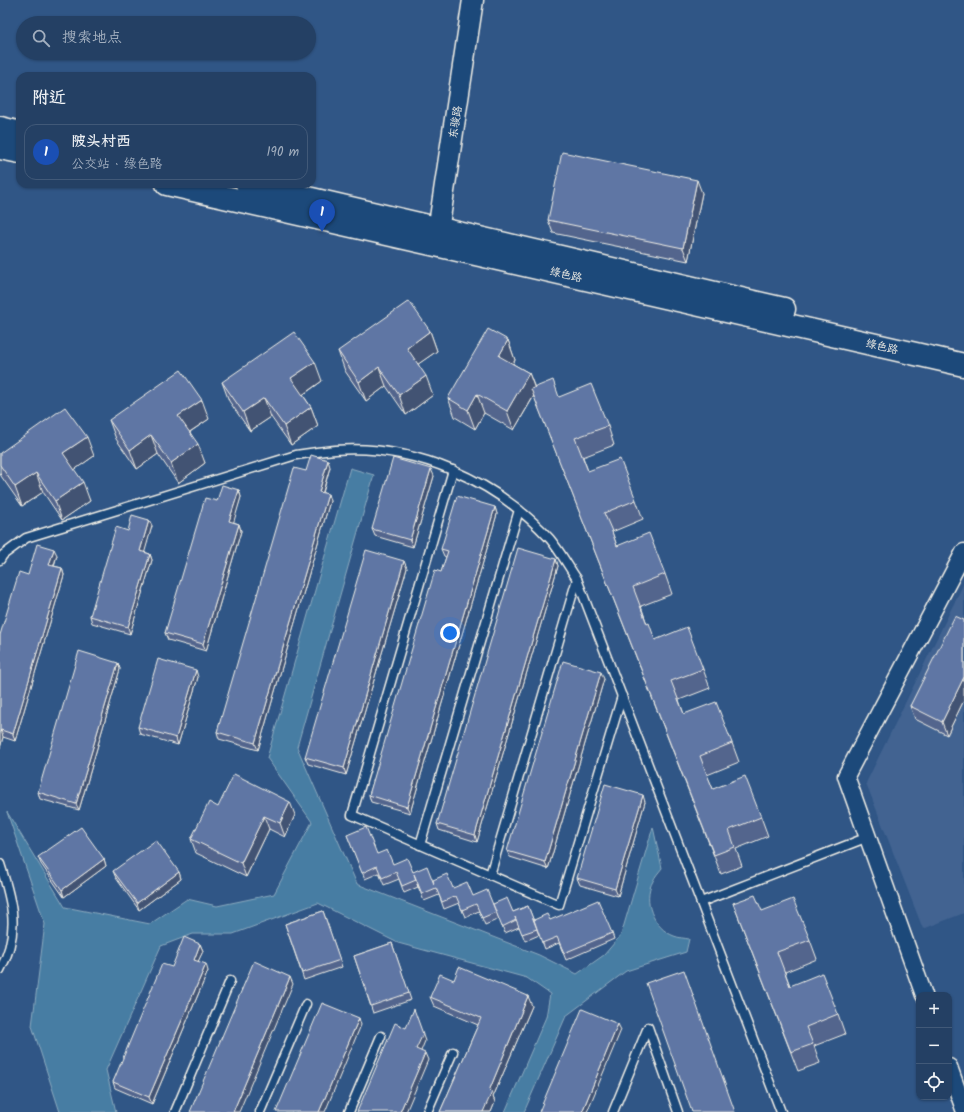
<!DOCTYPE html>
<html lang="zh">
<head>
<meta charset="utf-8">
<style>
  body { margin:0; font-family:Kalam,"LXGW WenKai TC",sans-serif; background:#304b6d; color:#f1f3f6 }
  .controls { position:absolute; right:12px; bottom:12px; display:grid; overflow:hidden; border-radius:8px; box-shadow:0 1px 3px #0004 }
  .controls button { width:36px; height:36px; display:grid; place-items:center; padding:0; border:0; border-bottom:1px solid #415978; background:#244064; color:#f1f3f6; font:20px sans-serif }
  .you { position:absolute; left:450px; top:633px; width:14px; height:14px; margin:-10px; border:3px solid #fff; border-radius:50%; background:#1a73e8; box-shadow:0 0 0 6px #1a73e833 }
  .badge { display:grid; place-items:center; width:26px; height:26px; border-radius:50%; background:#90b9f0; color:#fff; font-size:13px; font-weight:700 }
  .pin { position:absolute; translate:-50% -33px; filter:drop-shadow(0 1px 2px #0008) }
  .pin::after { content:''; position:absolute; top:21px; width:14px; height:12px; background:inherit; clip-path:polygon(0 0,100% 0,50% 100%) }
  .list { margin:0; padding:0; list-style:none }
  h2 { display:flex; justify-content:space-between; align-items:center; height:52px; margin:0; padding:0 16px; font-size:17px }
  h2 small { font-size:13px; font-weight:400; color:#a3afbf }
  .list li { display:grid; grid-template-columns:26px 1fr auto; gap:12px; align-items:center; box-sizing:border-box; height:56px; margin:0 8px 8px; padding:0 8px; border:1px solid #415978; border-radius:12px }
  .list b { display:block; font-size:15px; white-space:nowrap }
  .list p { margin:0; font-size:13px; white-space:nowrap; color:#a3afbf }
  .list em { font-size:13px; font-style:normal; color:#a3afbf }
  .icon { flex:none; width:22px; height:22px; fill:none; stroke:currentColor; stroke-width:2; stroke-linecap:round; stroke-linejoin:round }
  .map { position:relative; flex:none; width:964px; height:1112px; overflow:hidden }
  .search { position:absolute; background:#244064; box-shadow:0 1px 3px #0004; left:16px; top:16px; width:300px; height:44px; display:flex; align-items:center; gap:10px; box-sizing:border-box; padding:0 14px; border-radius:22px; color:#a3afbf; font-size:15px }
  .panel { position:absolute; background:#244064; box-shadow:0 1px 3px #0004; left:16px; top:72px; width:300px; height:116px; border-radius:12px }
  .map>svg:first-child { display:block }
</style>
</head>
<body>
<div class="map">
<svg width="964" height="1112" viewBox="0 0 964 1112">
  <rect width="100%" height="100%" fill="#305686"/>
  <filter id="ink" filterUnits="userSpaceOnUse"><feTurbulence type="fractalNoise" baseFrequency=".025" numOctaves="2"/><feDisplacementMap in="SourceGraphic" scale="8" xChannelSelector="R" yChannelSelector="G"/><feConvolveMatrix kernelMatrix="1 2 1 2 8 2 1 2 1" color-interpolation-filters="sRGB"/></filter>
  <g filter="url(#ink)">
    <path fill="#426391" d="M964 583V913L923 929 866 783Z"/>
    <path fill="#477da3" stroke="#8cabbf" d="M350 468 374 475 297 747 357 884 539 955 577 974 604 955 621 935 653 827 662 868C659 872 655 876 653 881 642 900 653 928 674 936 679 938 684 938 689 939L686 952 626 971 566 1016 524 1112H505L546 1017 550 994 527 978 398 943 318 903 233 934H193L161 946 106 1070 116 1112H60L32 1026 45 924 7 812 65 907 150 924 187 899 217 906 274 894 312 822 267 758Z"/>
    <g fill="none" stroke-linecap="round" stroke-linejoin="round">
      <g stroke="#f4f1e8" stroke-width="11">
        <g id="service">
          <path d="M453 470 352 815 559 905 622 696"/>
          <path d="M0 560 3 555 26 538 296 455C309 453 322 451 335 450 415 444 496 480 550 539 560 551 568 566 577 579L781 1112"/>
          <path d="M420 845 519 510"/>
          <path d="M0 864C12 901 21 933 0 970"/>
          <path d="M490 875 577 579"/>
          <path d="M701 902 868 837"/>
          <path d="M175 1112 230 981"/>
          <path d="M260 1112 306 1004"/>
          <path d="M349 1112 381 1036"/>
          <path d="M427 1112 453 1052"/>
          <path d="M613 1112 648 1027 678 1112"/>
        </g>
      </g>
      <g stroke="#f4f1e8" stroke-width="19">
        <g id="minor">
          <path d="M924 995 846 776 964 552"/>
          <path d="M949 1067 964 1109"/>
        </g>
      </g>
      <g stroke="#f4f1e8" stroke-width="23">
        <path id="tertiary" d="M436 244 473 0"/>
      </g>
      <g stroke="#f4f1e8" stroke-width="25">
        <g id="secondary">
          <path d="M0 128 20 133"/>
          <path d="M0 148 20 152"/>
          <path d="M167 184 964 365"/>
          <path d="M247 184 784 309"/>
        </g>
      </g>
      <use href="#service" stroke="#1f4a7a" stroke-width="8"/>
      <use href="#minor" stroke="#1f4a7a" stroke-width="16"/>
      <use href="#tertiary" stroke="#1f4a7a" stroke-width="20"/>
      <use href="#secondary" stroke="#1f4a7a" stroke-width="22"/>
    </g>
    <g fill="#52658d" stroke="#f4f1e8">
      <path d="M702 193 688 261 553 233 548 220Z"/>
      <path d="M430 331 437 351 418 364 433 395 406 415 386 386 366 401 345 371 338 351Z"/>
      <path d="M508 340 515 360 513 364 529 373 535 388 559 397 608 426 614 445 583 457 588 471 636 500 643 519 612 532 617 546 665 574 672 594 641 606 647 624 655 640 703 669 710 688 679 700 684 714 732 743 739 762 707 775 713 789 761 817 768 836 736 849 742 866 721 874 534 396 514 430 484 413 475 429 455 417 448 398Z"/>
      <path d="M322 381 303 395 311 407 318 426 291 445 271 417 250 431 229 401 222 382Z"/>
      <path d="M209 419 190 432 205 463 178 483 158 454 137 469 116 439 109 420Z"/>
      <path d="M0 453 94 456 74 470 90 501 62 520 43 492 22 506 1 476 0 473Z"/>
      <path d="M330 467 323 493 330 501 258 750 219 739 217 732 306 471Z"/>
      <path d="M434 476 413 547 375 536 372 529Z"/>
      <path d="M239 490 241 497 233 522 239 524 241 531 206 651 168 640 165 633 217 501Z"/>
      <path d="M495 507 497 514 410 813 371 802 369 795 446 557 444 556 441 549Z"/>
      <path d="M149 520 152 526 144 552 150 554 152 560 130 634 92 623 90 616 128 531Z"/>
      <path d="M57 555 54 566 62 568 64 575 15 741 3 737 0 748V635L28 575Z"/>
      <path d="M556 559 558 566 477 842 439 830 437 824Z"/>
      <path d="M407 568 346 775 308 764 305 757Z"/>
      <path d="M964 620V700L947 735 915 719 910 706Z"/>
      <path d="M118 663 120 669 79 810 40 799 38 792Z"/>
      <path d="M198 677 178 745 140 734 138 727Z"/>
      <path d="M604 679 548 869 510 857 507 851Z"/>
      <path d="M645 802 618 896 580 885 577 878Z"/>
      <path d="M218 807 295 815 285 837 269 829 246 877 196 853 191 839Z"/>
      <path d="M347 835 393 864 413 872 434 884 453 888 473 896 495 910 513 912 528 906 539 935 525 941 519 926V927L505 933 497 913 499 919 485 925 479 911 465 917 459 903 444 909 439 895 424 901 417 884 418 887 404 893 399 879 384 885 379 873 365 879Z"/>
      <path d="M38 857 104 859 106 866 64 897 41 864Z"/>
      <path d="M113 871 179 872 181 879 139 910 116 878Z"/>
      <path d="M733 903 762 911 810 940 817 959 785 972 790 986 838 1014 845 1034 814 1046 820 1063 798 1071Z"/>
      <path d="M323 911 342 967 304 980 285 924Z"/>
      <path d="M534 920H550L612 933 614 939 566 960 559 943 545 949Z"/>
      <path d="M392 943 411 1000 373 1013 354 956Z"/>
      <path d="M200 944 203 951 198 961 208 971 152 1104 115 1088 113 1082 172 967Z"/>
      <path d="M454 980 532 1006 493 1097 495 1102 491 1112H440L478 1025 434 1006 430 997Z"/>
    </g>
    <g fill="#425373" stroke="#f4f1e8">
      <path d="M697 180 702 193 688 261 683 248Z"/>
      <path d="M430 331 437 351 414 367 407 348Z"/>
      <path d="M508 340 515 360 506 375 499 356Z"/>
      <path d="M315 362 322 381 298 398 291 378Z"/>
      <path d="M379 367 386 386 366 401 359 382Z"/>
      <path d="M529 373 536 392 514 430 507 411Z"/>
      <path d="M426 376 433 395 406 415 399 395Z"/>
      <path d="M477 394 484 413 475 429 468 410Z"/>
      <path d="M264 398 271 417 250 431 243 412Z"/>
      <path d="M202 400 209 419 185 435 178 416Z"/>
      <path d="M311 407 318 426 291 445 284 426Z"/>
      <path d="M151 435 158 454 137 469 130 450Z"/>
      <path d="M87 437 94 456 70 473 63 453Z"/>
      <path d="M198 444 205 463 178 483 171 463Z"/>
      <path d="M328 460 330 467 321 498 319 492Z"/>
      <path d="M431 469 434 476 413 547 410 540Z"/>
      <path d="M36 473 43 492 22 506 15 487Z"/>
      <path d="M83 482 90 501 62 520 55 501Z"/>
      <path d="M239 490 241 497 232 528 229 521Z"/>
      <path d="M328 494 330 501 258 750 255 743Z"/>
      <path d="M495 507 497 514 410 813 407 807Z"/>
      <path d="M149 520 152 526 143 558 140 551Z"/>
      <path d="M239 524 241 531 206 651 203 644Z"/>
      <path d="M54 549 57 555 52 571 49 565Z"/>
      <path d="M150 554 152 560 130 634 128 627Z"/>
      <path d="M556 559 558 566 477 842 475 835Z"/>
      <path d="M404 561 407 568 346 775 344 768Z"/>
      <path d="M62 568 64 575 15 741 13 734Z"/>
      <path d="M118 663 120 669 79 810 76 804Z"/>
      <path d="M196 670 198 677 178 745 176 738Z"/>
      <path d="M601 672 604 679 548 869 545 862Z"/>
      <path d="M964 677V700L947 735 942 722Z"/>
      <path d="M1 730 3 737 0 748V732Z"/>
      <path d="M643 795 645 802 618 896 615 889Z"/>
      <path d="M290 802 295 815 285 837 280 823Z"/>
      <path d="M264 816 269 829 246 877 241 863Z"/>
      <path d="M104 859 106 866 64 897 62 890Z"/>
      <path d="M179 872 181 879 139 910 137 903Z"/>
      <path d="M200 944 203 951 196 966 194 960Z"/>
      <path d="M206 964 208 971 152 1104 149 1097Z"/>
      <path d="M290 977 293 984 239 1112H233Z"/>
      <path d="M528 996 532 1006 493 1097 495 1102 491 1112H483L489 1091Z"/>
      <path d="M416 1016 425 1041 419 1056 416 1049Z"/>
      <path d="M359 1018 361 1025 325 1112H319Z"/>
      <path d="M618 1024 621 1030 587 1112H582Z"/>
      <path d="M425 1053 428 1060 406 1112H400Z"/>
    </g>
    <g fill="#5f76a4" stroke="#f4f1e8">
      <path d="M562 152 697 180 683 248 548 220Z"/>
      <path d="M409 301 430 331 407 348 426 376 399 395 379 367 359 382 338 351Z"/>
      <path d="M488 329 508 340 499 356 529 373 507 411 477 394 468 410 448 398Z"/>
      <path d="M294 332 315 362 291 378 311 407 284 426 264 398 243 412 222 382Z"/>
      <path d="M181 370 202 400 178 416 198 444 171 463 151 435 130 450 109 420Z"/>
      <path d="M553 380 559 397 591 384 608 426 575 438 588 471 620 459 636 500 604 513 611 529 617 546 649 533 665 574 633 587 647 624 649 623 655 640 687 627 703 669 671 681 684 714 716 702 732 743 700 756 706 772 713 789 745 776 761 817 729 830 735 847 714 855 531 389Z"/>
      <path d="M65 407 87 437 63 453 83 482 55 501 36 473 15 487 0 465V453Z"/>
      <path d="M311 455 328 460 319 492 328 494 255 743 217 732 294 468 306 471Z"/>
      <path d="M393 458 431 469 410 540 372 529Z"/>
      <path d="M222 485 239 490 229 521 239 524 203 644 165 633 205 498 217 501Z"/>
      <path d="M457 496 495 507 407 807 369 795 435 570 441 572 448 551 441 549Z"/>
      <path d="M132 515 149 520 140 551 150 554 128 627 90 616 116 527 128 531Z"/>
      <path d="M37 544 54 549 49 565 62 568 13 734 1 730 0 732V635L19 572 28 575Z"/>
      <path d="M518 548 556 559 475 835 437 824Z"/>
      <path d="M366 550 404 561 344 768 305 757Z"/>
      <path d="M955 616 964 620V677L942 722 910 706Z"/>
      <path d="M79 651 118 663 76 804 38 792Z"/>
      <path d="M158 659 196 670 176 738 138 727Z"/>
      <path d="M563 661 601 672 545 862 507 851Z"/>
      <path d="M234 774 290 802 280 823 264 816 241 863 191 839 209 802 218 807Z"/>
      <path d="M605 784 643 795 615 889 577 878Z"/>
      <path d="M81 827 104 859 62 890 38 857Z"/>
      <path d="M366 827 377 854 387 850 393 864 407 858 413 872 427 866 434 884 433 880 447 874 453 888 467 882 473 896 487 890 496 912 482 918 476 904 462 910 456 896 442 902 436 888 422 894 414 874 416 880 402 886 396 872 382 878 377 866 362 873 347 835Z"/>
      <path d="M156 840 179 872 137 903 113 871Z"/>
      <path d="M755 895 762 911 793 899 810 940 777 952 790 986 822 973 838 1014 806 1027 813 1044 791 1052 733 903Z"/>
      <path d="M507 898 513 912 528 906 537 929 522 934 515 917 516 920 502 927 493 904Z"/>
      <path d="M598 900 612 933 564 953 557 937 542 943 534 920 547 914 550 920Z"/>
      <path d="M323 911 340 960 302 973 285 924Z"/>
      <path d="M184 937 200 944 194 960 206 964 149 1097 113 1082 162 964 172 967Z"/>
      <path d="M392 943 409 993 371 1006 354 956Z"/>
      <path d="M254 961 290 977 233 1112H190Z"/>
      <path d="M459 967 528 996 489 1091 492 1092 483 1112H440L481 1018 430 997 440 974 454 980Z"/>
      <path d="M684 970 735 1112H692L646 983Z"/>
      <path d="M322 1003 359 1018 319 1112H276Z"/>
      <path d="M414 1009 423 1034 416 1049 425 1053 400 1112H357L395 1023 406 1028Z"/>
      <path d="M582 1009 618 1024 582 1112H539Z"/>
    </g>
  </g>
  <g text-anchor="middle" stroke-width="3" stroke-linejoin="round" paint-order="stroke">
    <g font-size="11" fill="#f4f1e8" stroke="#1f4a7a">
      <text transform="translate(455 122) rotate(-81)" y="4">东骏路</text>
      <text transform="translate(566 274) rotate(13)" y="4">绿色路</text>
      <text transform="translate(882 346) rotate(13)" y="4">绿色路</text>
    </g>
  </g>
</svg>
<div class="controls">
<button>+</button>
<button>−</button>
<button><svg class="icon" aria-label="locate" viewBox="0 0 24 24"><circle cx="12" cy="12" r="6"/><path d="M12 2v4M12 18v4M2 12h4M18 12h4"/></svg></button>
</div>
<div class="you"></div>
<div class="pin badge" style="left:322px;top:232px;background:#1a4fb4">1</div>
<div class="search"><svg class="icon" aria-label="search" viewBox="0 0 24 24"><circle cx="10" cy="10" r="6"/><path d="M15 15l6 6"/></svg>搜索地点</div>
<section class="panel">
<h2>附近<small></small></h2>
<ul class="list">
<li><span class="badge" style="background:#1a4fb4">1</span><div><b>陂头村西</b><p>公交站 · 绿色路</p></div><em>190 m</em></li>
</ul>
</section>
</div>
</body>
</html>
